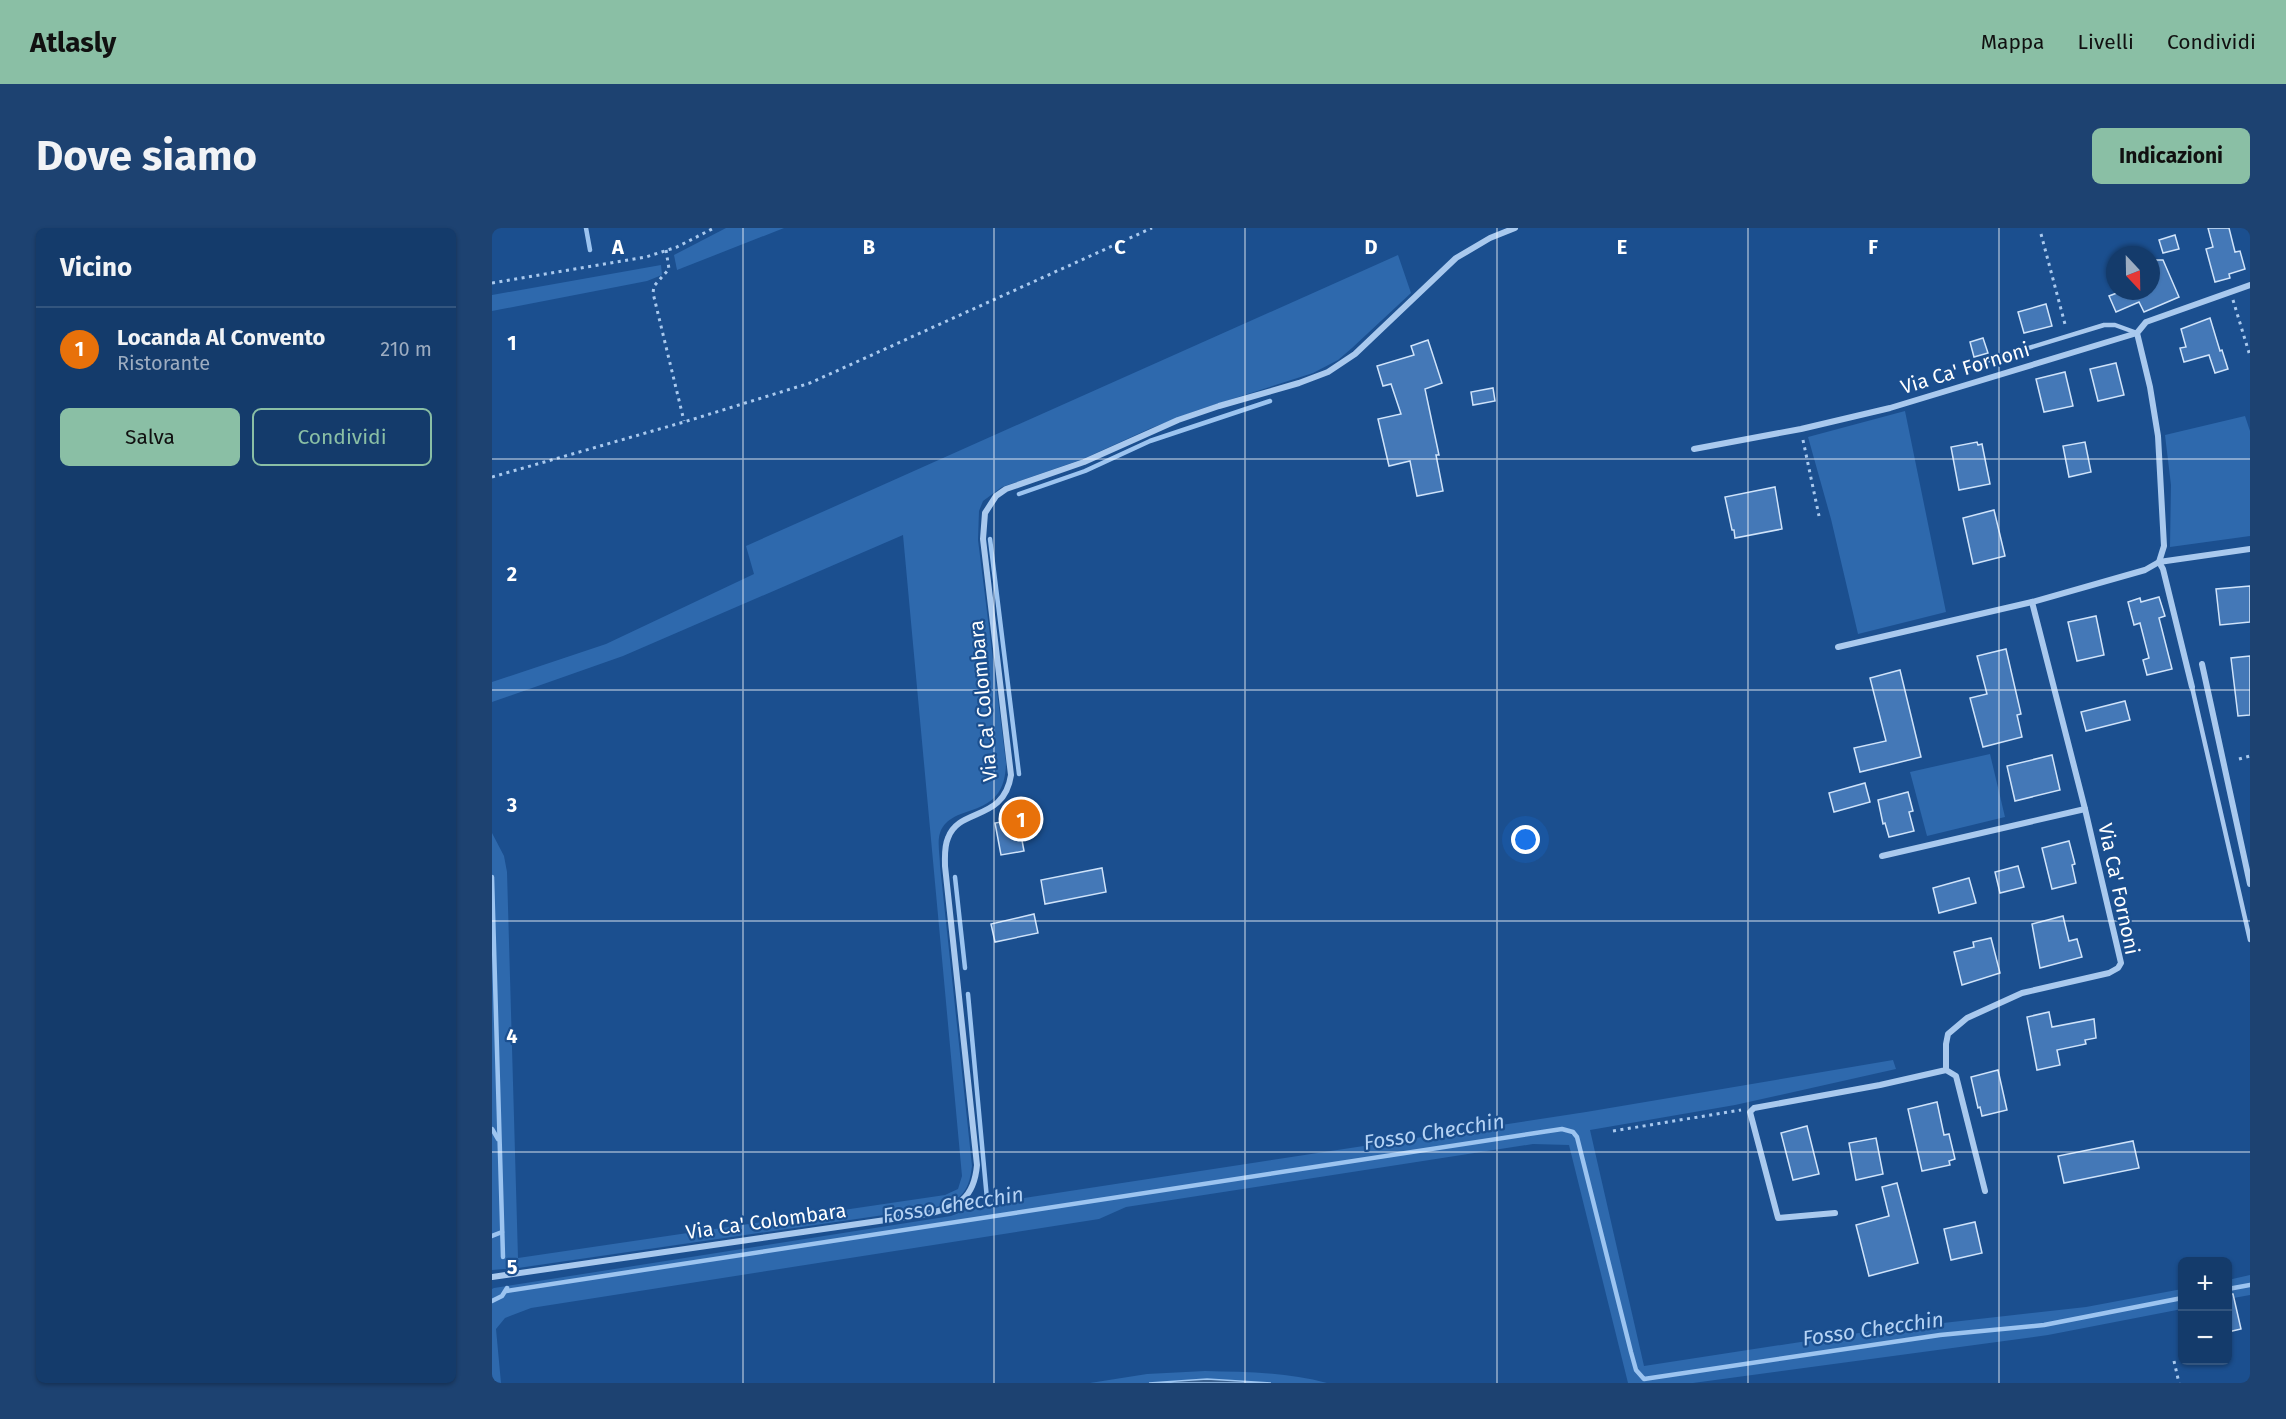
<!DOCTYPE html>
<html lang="it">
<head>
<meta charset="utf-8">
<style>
  body { margin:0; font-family:"Fira Sans",sans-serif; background:#1d4271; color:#f1f3f6 }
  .controls { position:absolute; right:18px; bottom:18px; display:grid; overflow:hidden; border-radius:9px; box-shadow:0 2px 4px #0004 }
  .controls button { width:54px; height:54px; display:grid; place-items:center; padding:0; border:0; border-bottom:2px solid #33557e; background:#143b6b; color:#f1f3f6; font:30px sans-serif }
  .compass { position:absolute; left:1614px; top:18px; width:54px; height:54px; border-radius:50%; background:#143b6b; box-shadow:0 2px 4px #0004; rotate:158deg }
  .you { position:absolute; left:1034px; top:612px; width:21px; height:21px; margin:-15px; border:4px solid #fff; border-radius:50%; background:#1a73e8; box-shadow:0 0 0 9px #1a73e833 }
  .badge { display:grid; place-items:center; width:39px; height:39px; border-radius:50%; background:#8abfa5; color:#fff; font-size:20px; font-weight:700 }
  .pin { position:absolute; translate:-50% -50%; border:3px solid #fff; box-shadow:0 2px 6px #0006 }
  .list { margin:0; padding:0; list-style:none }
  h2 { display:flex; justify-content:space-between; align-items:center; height:78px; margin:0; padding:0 24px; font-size:26px }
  h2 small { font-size:20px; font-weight:400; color:#9dadc1 }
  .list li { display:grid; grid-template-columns:39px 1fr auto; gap:18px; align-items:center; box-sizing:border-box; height:84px; padding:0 24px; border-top:2px solid #33557e }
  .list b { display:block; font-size:22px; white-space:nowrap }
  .list p { margin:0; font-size:20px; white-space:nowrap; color:#9dadc1 }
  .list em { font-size:20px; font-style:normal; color:#9dadc1 }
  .actions { display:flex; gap:12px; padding:18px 24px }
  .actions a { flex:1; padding:14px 0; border:2px solid #8abfa5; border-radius:9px; text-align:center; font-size:21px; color:#8abfa5 }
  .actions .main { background:#8abfa5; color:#111 }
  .map { position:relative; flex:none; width:1758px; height:1155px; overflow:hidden; border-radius:9px }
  header { display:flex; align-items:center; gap:36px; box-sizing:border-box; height:84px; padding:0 30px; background:#8abfa5; color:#111 }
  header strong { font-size:28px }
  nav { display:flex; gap:33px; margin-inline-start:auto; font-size:21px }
  .intro { display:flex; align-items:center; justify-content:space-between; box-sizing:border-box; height:144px; padding:0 36px }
  h1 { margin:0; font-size:42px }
  .button { padding:15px 27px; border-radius:9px; background:#8abfa5; color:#111; font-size:21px; font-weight:700 }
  main { display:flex; gap:36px; padding:0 36px }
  aside { flex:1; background:#143b6b; border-radius:9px; box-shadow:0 2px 4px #0004 }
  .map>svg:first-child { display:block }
</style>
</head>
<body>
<header>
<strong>Atlasly</strong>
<nav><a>Mappa</a><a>Livelli</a><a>Condividi</a></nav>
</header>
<div class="intro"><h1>Dove siamo</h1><a class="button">Indicazioni</a></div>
<main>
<aside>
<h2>Vicino<small></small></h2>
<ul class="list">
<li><span class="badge" style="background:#e8710a">1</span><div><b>Locanda Al Convento</b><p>Ristorante</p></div><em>210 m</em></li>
</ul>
<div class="actions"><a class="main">Salva</a><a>Condividi</a></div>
</aside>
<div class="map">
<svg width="1758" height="1155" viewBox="0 0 1758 1155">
  <rect width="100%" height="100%" fill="#1b4f8f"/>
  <g fill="#2e69ad">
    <path d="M234 0H292L185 42 182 27Z"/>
    <path d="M906 27 919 65 860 120 846 132 821 145 706 182 657 201 591 231 510 259 491 273 487 283 486 312 514 535C513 595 460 572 448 605 445 614 448 628 448 638L480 938C477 966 467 974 440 980L26 1040 0 1042V605L12 628 15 644 26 1030 453 967 466 961 470 948 411 307 131 428 0 474V454L114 416 262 346 254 318Z"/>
    <path d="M169 37 170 47 155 53 0 83V67Z"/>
    <path d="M1413 183 1454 384 1366 406 1339 291 1316 209Z"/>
    <path d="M1753 188 1758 203V308L1678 319 1679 257 1673 207Z"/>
    <path d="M1498 526 1513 589 1435 608 1418 544Z"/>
    <path d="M1401 832 1404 841 1243 877 1098 902 1152 1138 1380 1103 1594 1079 1690 1061V1081L1556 1107 1201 1155H1136L1077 917 1041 916 634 979 607 991 39 1080 13 1090 4 1101 9 1155H0V1061L2 1060 459 988 486 977 1094 884Z"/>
    <path d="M1758 1047V1067L1736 1071V1052Z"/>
    <path d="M713 1143C754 1144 795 1144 835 1155H779L715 1151 657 1155H598L655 1146Z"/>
  </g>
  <path fill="#3c6290" stroke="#9cc4f0" stroke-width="1.5" d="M715 1151 779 1155H657Z"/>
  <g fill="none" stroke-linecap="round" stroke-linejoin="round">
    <g stroke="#9cc4f0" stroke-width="4.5">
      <path d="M94 0 98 22"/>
      <path d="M527 266 593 243 658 213 778 173"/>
      <path d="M498 311 527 546"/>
      <path d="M0 649 11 1029"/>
      <path d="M463 649 473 740"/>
      <path d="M476 766 495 971"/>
      <path d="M0 901 6 911"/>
      <path d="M0 1008 10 1004"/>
      <path d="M1736 1061 1758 1057"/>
      <path d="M14 1063 1070 901 1081 904 1085 909 1139 1124 1144 1142 1152 1151 1448 1107 1552 1097 1690 1070"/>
      <path d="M0 1073 10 1068 15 1060"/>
    </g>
  </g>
  <g fill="#4478b7" stroke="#cfe3fa" stroke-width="1.5">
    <path d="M1716 0H1737L1743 24 1748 23 1753 41 1737 46 1738 50 1723 54 1714 21 1721 19Z"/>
    <path d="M1683 7 1687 21 1671 25 1667 12Z"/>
    <path d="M1660 32H1671L1687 69 1652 84 1647 74 1624 84 1617 68 1630 63H1659V51L1663 49Z"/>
    <path d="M1554 76 1560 98 1532 105 1526 84Z"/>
    <path d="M1718 90 1728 123 1730 122 1736 141 1723 145 1717 127 1692 134 1688 120 1694 119 1689 101Z"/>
    <path d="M1491 110 1496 125 1482 129 1478 114Z"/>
    <path d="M936 112 950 155 933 161 947 227H944L951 263 925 268 918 233 897 238 886 191 909 186 899 156 891 158 885 138 922 127 919 118Z"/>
    <path d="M1624 135 1632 167 1606 173 1598 141Z"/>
    <path d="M1573 144 1581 178 1552 184 1544 151Z"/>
    <path d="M1001 160 1003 173 981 177 979 164Z"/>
    <path d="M1485 214 1486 217 1490 216 1498 256 1467 262 1459 219Z"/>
    <path d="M1593 214 1599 244 1577 249 1571 218Z"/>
    <path d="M1283 259 1290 301 1243 310 1242 302H1240L1233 269Z"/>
    <path d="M1502 282 1513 328 1481 336 1471 290Z"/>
    <path d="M1758 358V394L1728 397 1724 361Z"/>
    <path d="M1667 369 1673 388 1667 390 1680 441 1655 447 1651 432 1657 430 1648 395 1642 397 1636 374 1648 370 1649 374Z"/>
    <path d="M1604 388 1612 427 1585 433 1576 394Z"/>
    <path d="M1514 421 1529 486 1525 487 1530 509 1491 519 1478 470 1495 466 1485 428Z"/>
    <path d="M1758 428V487L1746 488 1739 430Z"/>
    <path d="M1408 442 1429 529 1368 544 1362 520 1394 513 1378 450Z"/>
    <path d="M1633 473 1638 492 1594 503 1589 484Z"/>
    <path d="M1560 527 1568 562 1523 573 1515 538Z"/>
    <path d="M1373 555 1378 574 1342 584 1337 565Z"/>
    <path d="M1416 564 1421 583 1417 584 1422 603 1397 609 1393 595 1391 596 1386 572Z"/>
    <path d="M526 591 532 623 509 627 503 595Z"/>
    <path d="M1577 613 1583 636 1580 637 1584 655 1560 661 1550 620Z"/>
    <path d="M1526 638 1532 659 1508 665 1503 644Z"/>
    <path d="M610 640 614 664 553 676 549 652Z"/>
    <path d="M1477 650 1484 675 1447 685 1441 660Z"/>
    <path d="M542 686 546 705 503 714 499 696Z"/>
    <path d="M1571 688 1577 713 1585 711 1590 729 1548 740 1540 696Z"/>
    <path d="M1499 710 1508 745 1470 757 1462 724 1482 719 1481 714Z"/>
    <path d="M1557 784 1560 799 1602 791 1604 810 1593 812 1594 816 1565 822 1568 837 1545 842 1535 789Z"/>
    <path d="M1506 842 1515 882 1490 888 1488 879 1486 880 1479 849Z"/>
    <path d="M1445 874 1452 907 1457 906 1463 931 1457 933 1458 937 1430 943 1416 881Z"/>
    <path d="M1315 898 1327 946 1301 952 1289 905Z"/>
    <path d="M1384 910 1391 946 1364 952 1357 915Z"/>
    <path d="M1641 913 1647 940 1572 955 1566 928Z"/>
    <path d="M1405 955 1426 1035 1377 1048 1364 997 1397 988 1390 959Z"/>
    <path d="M1483 994 1490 1025 1459 1032 1452 1001Z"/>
    <path d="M1736 1066H1741L1749 1101 1736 1104Z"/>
  </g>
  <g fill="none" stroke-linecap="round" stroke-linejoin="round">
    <g stroke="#a9c9ee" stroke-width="3" stroke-dasharray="3 4.5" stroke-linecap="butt">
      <path d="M1549 6 1574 100"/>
      <path d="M174 22 177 41 162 58 161 65 192 193"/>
      <path d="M0 55 154 29 185 19 222 0"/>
      <path d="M1741 72 1758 128"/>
      <path d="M1311 212 1327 288"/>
      <path d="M0 249 192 194 318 155 660 0"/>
      <path d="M1747 531 1758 528"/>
      <path d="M1121 903 1249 882"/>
      <path d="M1682 1133 1687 1155"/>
    </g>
    <g stroke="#a9c9ee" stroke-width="4.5">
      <path d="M1491 134 1612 97H1623L1645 105"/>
      <path d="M1700 459 1758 712"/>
    </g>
    <g stroke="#a9c9ee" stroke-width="6">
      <path d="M1202 221 1309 201 1398 180 1645 105"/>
      <path d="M1346 419 1540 374 1653 342 1667 334 1672 318 1666 208 1658 159 1645 105 1654 94 1758 57"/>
      <path d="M1710 436 1758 656"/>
      <path d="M1700 459 1671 341 1667 334 1758 321"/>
      <path d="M1390 628 1593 581"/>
      <path d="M1454 842 1464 848 1493 963"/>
      <path d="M1343 985 1286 990 1258 884 1262 880 1388 857 1454 842V816L1456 806 1475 790 1530 765 1617 745 1626 740 1629 735 1593 581 1540 374"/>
      <path d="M0 1049 435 986C466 979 482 971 485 937L453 638C453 629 452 619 456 610 467 579 512 594 519 547L491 311 493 285 504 268 514 261 592 234 686 192 727 178 807 155 836 144 863 126 964 30 998 10 1023 0"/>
    </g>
  </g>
  <path fill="none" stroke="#fff" stroke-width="1.5" stroke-opacity="0.55" d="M251 0V1155M502 0V1155M753 0V1155M1005 0V1155M1256 0V1155M1507 0V1155M0 231H1758M0 462H1758M0 693H1758M0 924H1758"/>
  <g text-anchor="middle" stroke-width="4.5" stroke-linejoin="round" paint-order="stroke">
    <g font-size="20" fill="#fff" stroke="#1b4f8f">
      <text transform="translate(1473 140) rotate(-17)" y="7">Via Ca' Fornoni</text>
      <text transform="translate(491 473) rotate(-95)" y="7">Via Ca' Colombara</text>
      <text transform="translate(1627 661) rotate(78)" y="7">Via Ca' Fornoni</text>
      <text transform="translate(274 993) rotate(-8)" y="7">Via Ca' Colombara</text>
    </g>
    <g font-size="21" font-style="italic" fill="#b5d3f5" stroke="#1b4f8f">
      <text transform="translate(942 904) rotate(-9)" y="7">Fosso Checchin</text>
      <text transform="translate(461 977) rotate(-9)" y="7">Fosso Checchin</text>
      <text transform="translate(1381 1101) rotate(-8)" y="7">Fosso Checchin</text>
    </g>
  </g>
  <g font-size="20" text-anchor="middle" font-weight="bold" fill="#fff" stroke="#1b4f8f" stroke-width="4.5" stroke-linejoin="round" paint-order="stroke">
    <text x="126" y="26">A</text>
    <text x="377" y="26">B</text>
    <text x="628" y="26">C</text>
    <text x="879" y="26">D</text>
    <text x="1130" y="26">E</text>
    <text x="1381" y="26">F</text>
    <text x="20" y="122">1</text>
    <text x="20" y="353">2</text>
    <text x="20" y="584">3</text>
    <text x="20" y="815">4</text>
    <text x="20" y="1046">5</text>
  </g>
</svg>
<div class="controls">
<button>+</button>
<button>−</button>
</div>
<svg class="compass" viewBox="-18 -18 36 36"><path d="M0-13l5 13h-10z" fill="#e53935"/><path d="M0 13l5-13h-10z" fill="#9dadc1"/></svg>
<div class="you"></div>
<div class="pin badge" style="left:529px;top:591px;background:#e8710a">1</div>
</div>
</main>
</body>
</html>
